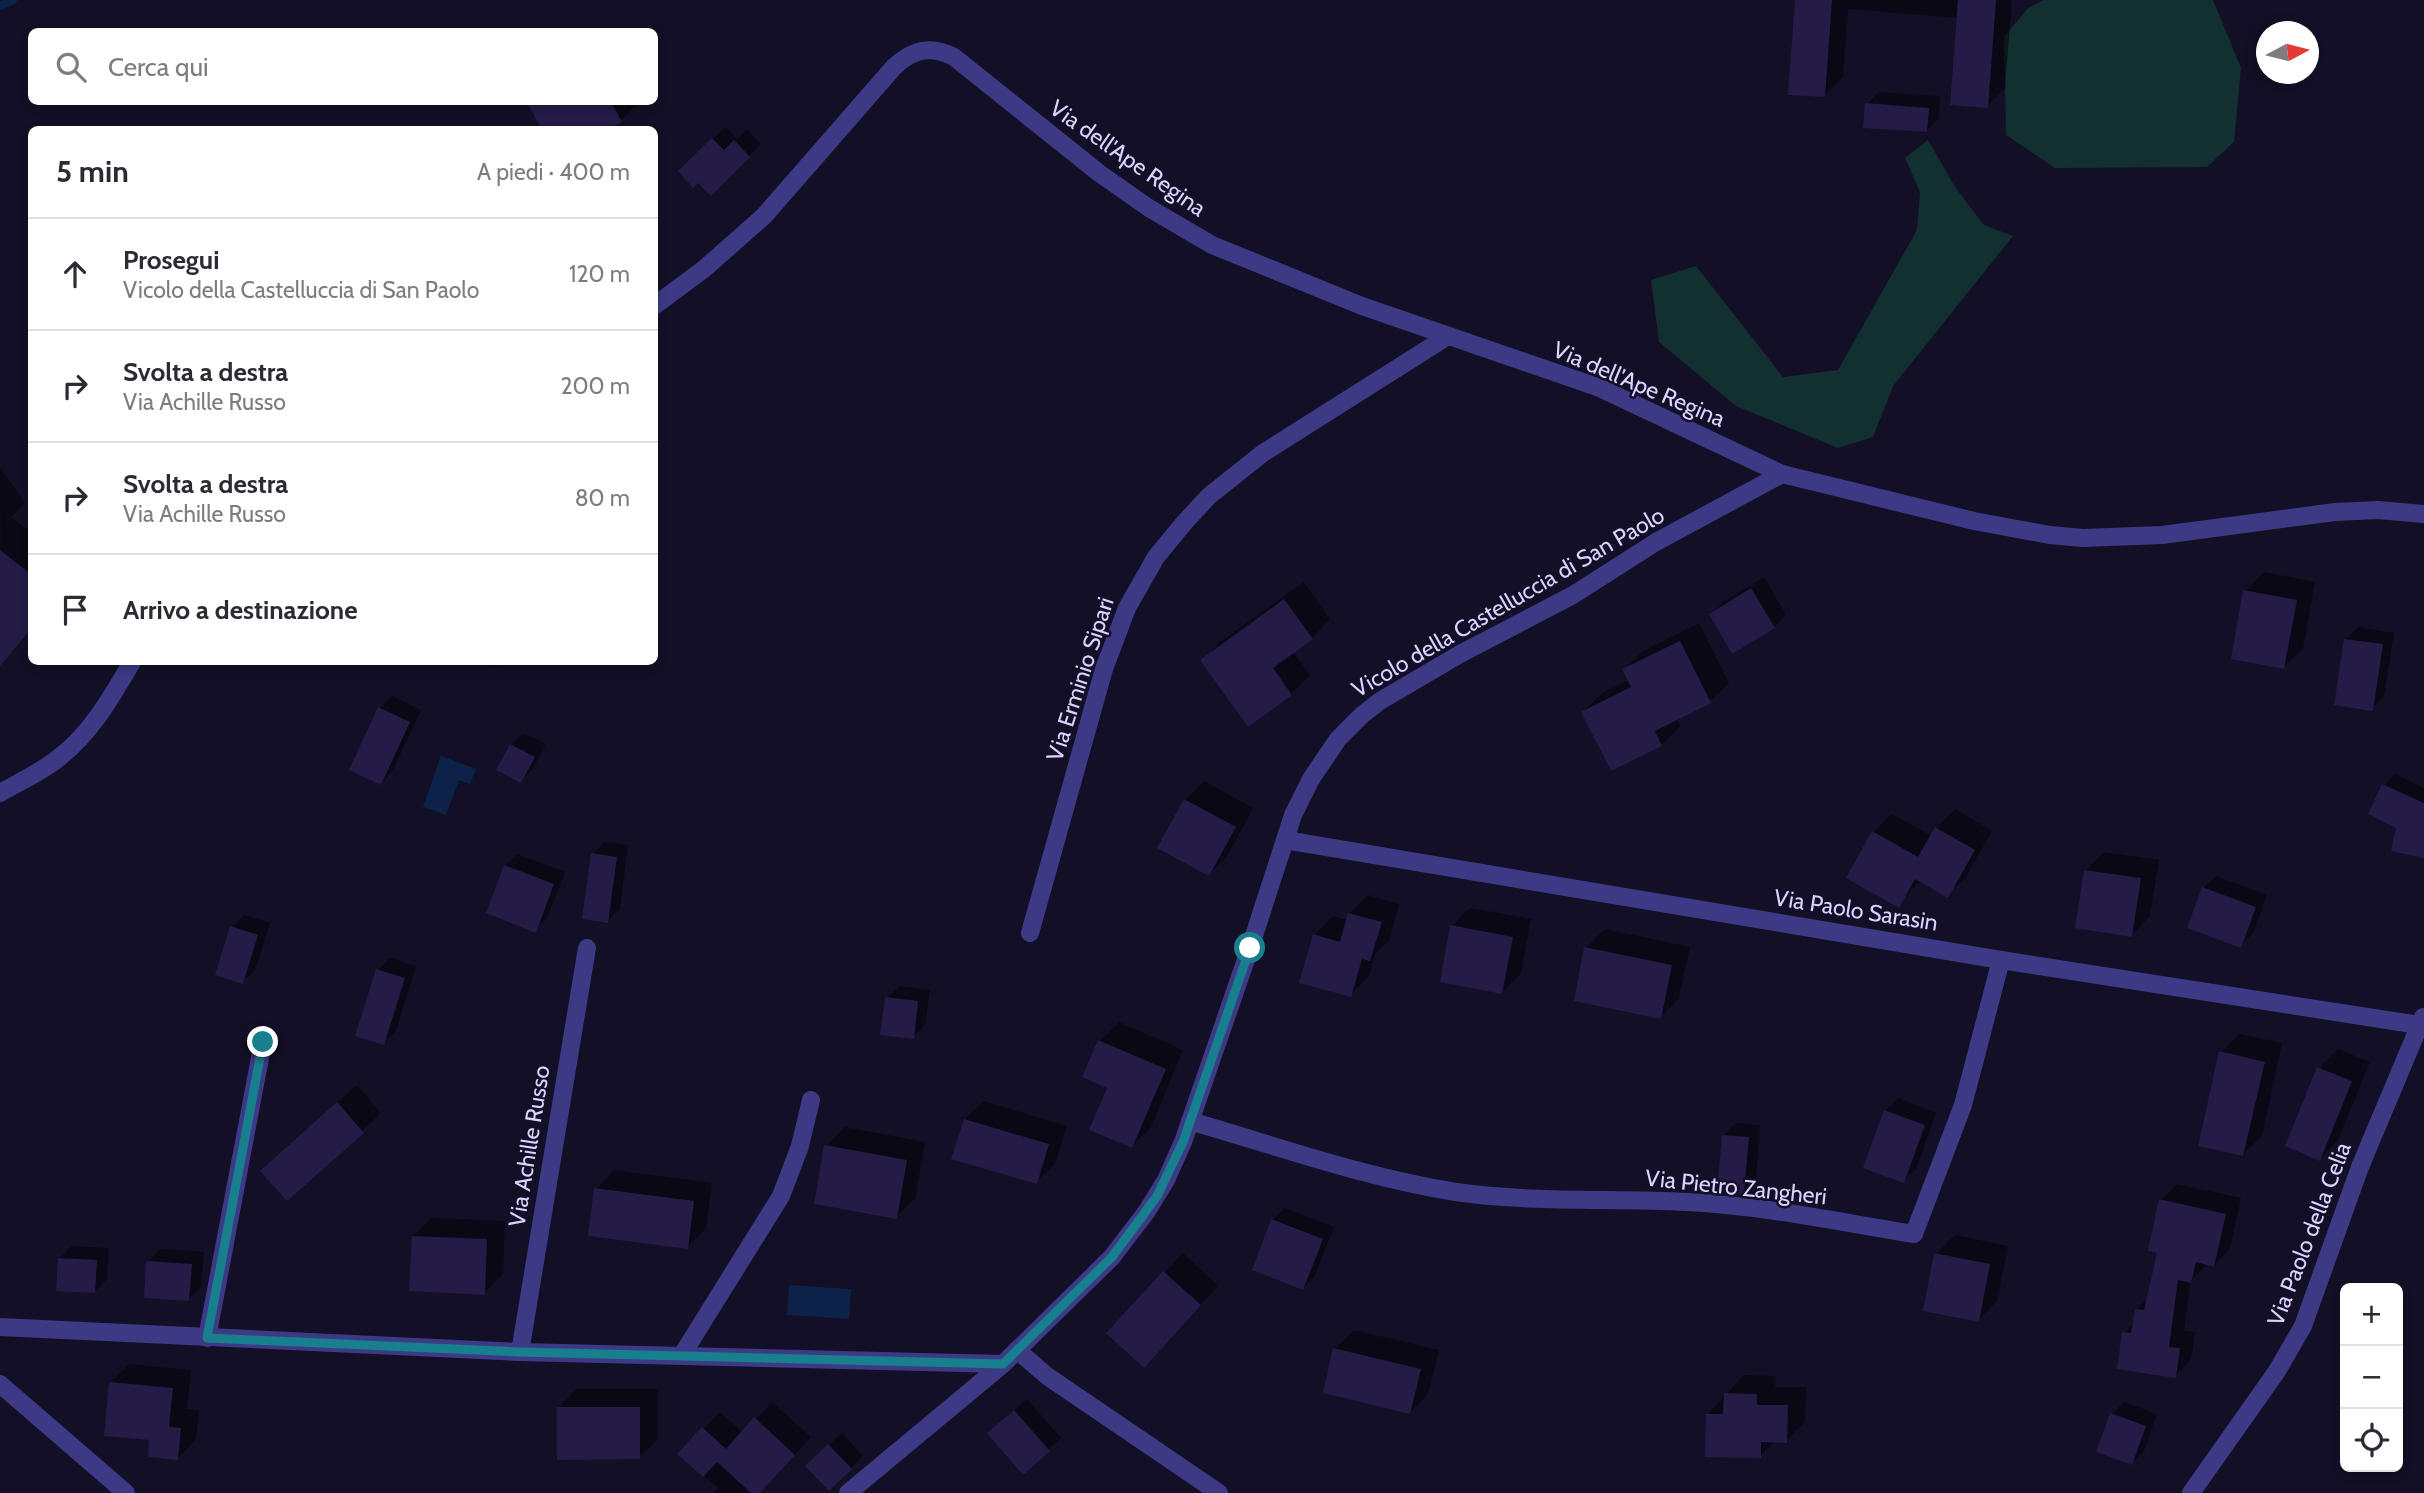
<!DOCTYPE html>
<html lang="it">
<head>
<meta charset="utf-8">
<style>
  body { margin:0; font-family:Cabin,sans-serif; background:#f7f7f7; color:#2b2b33 }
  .controls { position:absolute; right:21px; bottom:21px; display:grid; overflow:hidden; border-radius:10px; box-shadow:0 4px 10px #0003 }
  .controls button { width:63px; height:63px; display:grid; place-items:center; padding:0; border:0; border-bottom:2px solid #e1e1e2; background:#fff; color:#2b2b33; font:35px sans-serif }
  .compass { position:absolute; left:2256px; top:21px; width:63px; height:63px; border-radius:50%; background:#fff; box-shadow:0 4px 10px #0003; rotate:83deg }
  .stop { position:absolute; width:21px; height:21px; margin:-16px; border:5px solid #187f8f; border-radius:50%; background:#fff }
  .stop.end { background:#187f8f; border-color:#fff; box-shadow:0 2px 7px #0008 }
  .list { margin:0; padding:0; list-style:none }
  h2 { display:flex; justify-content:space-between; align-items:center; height:91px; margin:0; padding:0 28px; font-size:30px }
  h2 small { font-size:23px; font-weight:400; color:#7c7c81 }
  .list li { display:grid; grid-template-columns:46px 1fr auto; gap:21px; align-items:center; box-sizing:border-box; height:112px; padding:0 28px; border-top:2px solid #e1e1e2 }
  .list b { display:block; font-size:26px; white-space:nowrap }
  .list p { margin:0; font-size:23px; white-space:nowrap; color:#7c7c81 }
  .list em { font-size:23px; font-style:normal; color:#7c7c81 }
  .icon { flex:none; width:38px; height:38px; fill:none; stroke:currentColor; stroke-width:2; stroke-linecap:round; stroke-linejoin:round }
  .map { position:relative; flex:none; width:2424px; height:1493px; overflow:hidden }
  .search { position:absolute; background:#fff; box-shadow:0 4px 10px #0003; left:28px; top:28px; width:630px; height:77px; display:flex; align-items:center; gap:18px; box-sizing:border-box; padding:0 24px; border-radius:10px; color:#7c7c81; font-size:26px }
  .panel { position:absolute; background:#fff; box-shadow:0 4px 10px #0003; left:28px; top:126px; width:630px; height:539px; border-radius:10px }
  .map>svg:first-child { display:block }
</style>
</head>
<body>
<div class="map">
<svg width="2424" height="1493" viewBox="0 0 2424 1493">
  <rect width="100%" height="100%" fill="#130f26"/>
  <g fill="#12302f">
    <path d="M2044 0H2213L2241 68 2234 142 2207 167 2055 168 2006 135 2004 37 2028 8Z"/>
    <path d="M1928 140 1955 187 1984 225 2013 236 1893 386 1873 437 1838 448 1736 406 1659 342 1651 280 1696 266 1783 377 1838 370 1917 230 1920 192 1905 158Z"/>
  </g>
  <g fill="#0c2248">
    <path d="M441 756 476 769 470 784 459 780 446 815 423 807Z"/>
    <path d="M789 1285 851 1289 849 1319 787 1315Z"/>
  </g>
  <g fill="#0007">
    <path d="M1796 0H2012L2005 88 1987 106 1958 18 1848 9 1843 77 1824 96Z"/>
    <path d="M1879 92 1940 96 1939 118 1926 131 1867 104Z"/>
    <path d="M537 102H639L621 120 532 107Z"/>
    <path d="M725 127 737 139 747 129 761 144 711 194 698 181 680 171Z"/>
    <path d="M654 224 659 233 654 237Z"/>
    <path d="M0 467 25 503 11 517 32 533V630L1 663Z"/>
    <path d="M2264 572 2315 582 2303 649 2284 667 2245 591Z"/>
    <path d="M1764 577 1786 615 1774 627 1711 614 1723 602Z"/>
    <path d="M1304 582 1330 619 1312 638 1293 652 1310 675 1291 694 1248 725 1202 661 1220 642Z"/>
    <path d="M1699 623 1729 683 1710 701 1676 718 1680 726 1661 745 1583 712 1602 693 1629 680 1624 670 1643 651Z"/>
    <path d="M2358 627 2394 633 2384 696 2372 709 2345 640Z"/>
    <path d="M489 662H507L491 668Z"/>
    <path d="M392 696 421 710 393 770 381 783 380 708Z"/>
    <path d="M523 733 546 744 533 769 521 781 511 745Z"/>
    <path d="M2395 774 2424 788V856L2398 827 2384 785Z"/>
    <path d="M1204 781 1253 808 1228 855 1209 874 1185 800Z"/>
    <path d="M1955 809 1992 831 1966 877 1947 895 1921 880 1898 905 1874 832 1892 814 1932 836 1937 828Z"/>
    <path d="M605 842 628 845 620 909 607 921 593 854Z"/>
    <path d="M2104 852 2159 860 2150 916 2132 935 2085 871Z"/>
    <path d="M517 854 565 872 547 918 535 930 505 866Z"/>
    <path d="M2216 876 2267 895 2253 933 2240 946 2203 888Z"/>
    <path d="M1368 895 1399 904 1389 941 1375 954 1369 977 1350 995 1314 935 1333 916 1347 920 1349 913Z"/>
    <path d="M1470 908 1531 919 1521 973 1502 992 1452 926Z"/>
    <path d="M244 915 270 923 255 970 243 982 232 927Z"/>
    <path d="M1605 929 1690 947 1679 998 1661 1017 1586 948Z"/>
    <path d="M390 958 416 966 396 1031 383 1043 378 970Z"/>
    <path d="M899 986 930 990 925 1025 913 1037 887 998Z"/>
    <path d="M1119 1022 1183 1050 1151 1127 1132 1146 1109 1087 1085 1076 1100 1041Z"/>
    <path d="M2240 1034 2282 1043 2262 1136 2243 1154 2221 1052Z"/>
    <path d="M2338 1049 2370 1062 2338 1140 2319 1159 2287 1145 2319 1068Z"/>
    <path d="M357 1085 381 1113 362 1131 281 1153Z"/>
    <path d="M1898 1098 1936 1113 1916 1169 1903 1181 1886 1111Z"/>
    <path d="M984 1101 1067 1126 1055 1164 1036 1182 965 1119Z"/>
    <path d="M1736 1123 1760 1125 1756 1180 1743 1192 1724 1135Z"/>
    <path d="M845 1127 925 1142 915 1199 896 1217 826 1146Z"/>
    <path d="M614 1170 712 1183 706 1228 687 1247 596 1189Z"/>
    <path d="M2177 1184 2241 1198 2230 1249 2214 1265H2207L2191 1280 2184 1331 2195 1332 2191 1360 2175 1376 2124 1333 2134 1322 2136 1310 2149 1297 2159 1252 2161 1200Z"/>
    <path d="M1285 1208 1334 1227 1315 1276 1302 1288 1273 1220Z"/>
    <path d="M432 1218 505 1221 503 1274 484 1293 413 1236Z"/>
    <path d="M1955 1235 2008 1246 1997 1301 1978 1320 1936 1254Z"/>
    <path d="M72 1246 109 1248 107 1279 95 1291 59 1259Z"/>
    <path d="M160 1249 204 1252 201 1287 189 1300 148 1262Z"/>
    <path d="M1183 1253 1218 1286 1162 1347 1109 1333Z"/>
    <path d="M1354 1330 1439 1350 1428 1394 1410 1412 1335 1349Z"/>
    <path d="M129 1364 191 1370 187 1409 199 1410 196 1439 178 1458 151 1438 110 1383Z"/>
    <path d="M1744 1375 1775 1376V1387H1806L1805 1422 1786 1441H1775L1760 1456 1707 1415Z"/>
    <path d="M577 1389H658V1439L639 1457 558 1408Z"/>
    <path d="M1027 1399 1061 1438 1023 1472 1001 1421Z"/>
    <path d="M772 1402 811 1437 759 1493H713L718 1488 680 1454 720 1412 743 1433Z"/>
    <path d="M2124 1402 2157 1414 2144 1451 2132 1463 2112 1414Z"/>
    <path d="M842 1433 863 1456 829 1489 819 1454Z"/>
  </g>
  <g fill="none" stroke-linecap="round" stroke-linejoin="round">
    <path stroke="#0c2248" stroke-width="8" d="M0 6 13 0"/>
  </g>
  <g fill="#241b47">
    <path d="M1795 0H1832L1825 97 1788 95Z"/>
    <path d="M1958 0H1996L1988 108 1950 105Z"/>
    <path d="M527 102H611L622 122 607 130H542Z"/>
    <path d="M1865 103 1929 108 1927 132 1863 128Z"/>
    <path d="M712 138 724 150 734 140 750 157 711 196 698 183 693 188 678 171Z"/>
    <path d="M0 550 32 575V628L0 666Z"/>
    <path d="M1751 588 1775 628 1732 654 1709 614Z"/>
    <path d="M2243 590 2297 600 2284 669 2231 659Z"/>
    <path d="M1284 599 1313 639 1273 668 1292 695 1248 727 1200 660Z"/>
    <path d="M2344 639 2383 644 2373 711 2334 705Z"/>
    <path d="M1680 641 1711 703 1655 731 1662 746 1611 771 1581 712 1631 687 1622 669Z"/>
    <path d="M378 707 410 722 381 785 349 770Z"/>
    <path d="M510 744 535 757 521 783 496 770Z"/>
    <path d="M2382 784 2424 803V858L2391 851 2396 828 2368 814Z"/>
    <path d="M1184 799 1236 827 1209 876 1157 848Z"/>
    <path d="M1935 827 1975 850 1948 898 1915 879 1899 908 1846 878 1872 831 1918 857Z"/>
    <path d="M591 853 617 857 608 923 582 919Z"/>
    <path d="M504 865 554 884 536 933 486 913Z"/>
    <path d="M2084 870 2141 878 2132 937 2075 928Z"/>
    <path d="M2202 887 2256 907 2241 948 2187 928Z"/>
    <path d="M1348 913 1382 922 1370 961 1362 959 1351 997 1299 983 1313 934 1340 942Z"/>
    <path d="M1450 925 1513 937 1502 994 1440 982Z"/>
    <path d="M230 926 258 935 243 984 215 975Z"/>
    <path d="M1584 947 1672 965 1661 1019 1574 1001Z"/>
    <path d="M376 969 405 978 384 1045 355 1036Z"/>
    <path d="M885 997 918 1001 914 1039 880 1035Z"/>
    <path d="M1098 1040 1166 1069 1132 1148 1089 1130 1107 1088 1082 1077Z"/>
    <path d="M2219 1051 2265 1062 2243 1156 2198 1146Z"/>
    <path d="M2317 1067 2352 1081 2320 1161 2285 1146Z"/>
    <path d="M337 1102 364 1133 287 1201 260 1171Z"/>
    <path d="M1884 1110 1925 1125 1904 1183 1863 1168Z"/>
    <path d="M964 1119 1049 1144 1037 1184 951 1159Z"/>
    <path d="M1722 1135 1749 1137 1744 1194 1717 1191Z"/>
    <path d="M824 1145 907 1160 897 1219 814 1204Z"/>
    <path d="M594 1188 694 1201 688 1249 588 1236Z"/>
    <path d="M2159 1199 2226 1214 2214 1267 2196 1262 2191 1283 2178 1280 2169 1347 2180 1348 2176 1378 2117 1369 2122 1332 2131 1333 2135 1309 2144 1310 2157 1253 2148 1251Z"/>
    <path d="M1271 1219 1323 1239 1303 1290 1252 1270Z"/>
    <path d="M412 1236 487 1239 485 1295 409 1291Z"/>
    <path d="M1934 1253 1990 1264 1979 1322 1923 1311Z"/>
    <path d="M58 1258 97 1260 95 1293 56 1291Z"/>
    <path d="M146 1261 192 1264 189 1301 144 1298Z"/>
    <path d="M1163 1271 1201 1305 1144 1368 1106 1333Z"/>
    <path d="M1333 1348 1421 1369 1410 1414 1323 1393Z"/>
    <path d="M109 1382 173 1388 169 1427 181 1428 178 1460 148 1457 149 1440 104 1436Z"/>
    <path d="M1724 1393 1757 1394V1405H1788L1787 1443 1761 1442V1458L1705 1457 1706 1414H1723Z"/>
    <path d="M557 1407H640V1459L557 1460Z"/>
    <path d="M1014 1410 1050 1451 1023 1475 987 1433Z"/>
    <path d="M2110 1413 2146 1426 2132 1465 2096 1452Z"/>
    <path d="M754 1417 795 1455 760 1493H751L717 1462 703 1477 677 1454 702 1427 726 1449Z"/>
    <path d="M828 1444 852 1469 829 1491 805 1466Z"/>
  </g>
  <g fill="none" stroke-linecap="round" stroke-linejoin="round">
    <g stroke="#3d3a85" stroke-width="18">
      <path d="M654 306 704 269 764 216 894 67C913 49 931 45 954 57L1099 173 1149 208 1212 245 1362 306 1600 388 1782 474 1974 521 2050 535 2083 538 2162 535 2335 512 2378 510 2424 514"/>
      <path d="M0 793C19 782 39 773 56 760 90 735 111 698 132 662"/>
      <path d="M1285 840 2001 960 2419 1025"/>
      <path d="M1030 933 1104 669 1127 608 1156 557 1184 523 1209 496 1263 453 1448 336"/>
      <path d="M1190 1121C1277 1146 1366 1178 1456 1192 1533 1203 1610 1198 1688 1202 1764 1206 1839 1222 1914 1234L1963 1105 2001 960"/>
      <path d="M0 1327 520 1352 1003 1364"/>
      <path d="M207 1338 263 1042"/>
      <path d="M1017 1350 1047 1376 1219 1493"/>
      <path d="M520 1352 587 948"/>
      <path d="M682 1355 781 1196 800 1146 811 1100"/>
      <path d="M0 1384 126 1493"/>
      <path d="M848 1493 1003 1364 1112 1257 1147 1211 1166 1180 1183 1142 1250 948 1293 815 1311 779 1338 739 1362 715 1380 701 1460 654 1573 595 1656 542 1782 474"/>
      <path d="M2191 1493 2277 1371 2303 1326 2360 1167 2423 1017"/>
    </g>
  </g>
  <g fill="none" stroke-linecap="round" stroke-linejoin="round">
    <path stroke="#187f8f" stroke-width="9" d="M263 1042 207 1338 520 1352 1003 1364 1112 1257 1157 1196 1183 1142 1250 948"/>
  </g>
  <g text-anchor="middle" stroke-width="5" stroke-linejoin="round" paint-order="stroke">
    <g font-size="23" fill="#d9d4ff" stroke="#130f26">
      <text transform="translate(1128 158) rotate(35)" y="8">Via dell'Ape Regina</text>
      <text transform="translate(1639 384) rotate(23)" y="8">Via dell'Ape Regina</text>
      <text transform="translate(1508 602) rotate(-30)" y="8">Vicolo della Castelluccia di San Paolo</text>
      <text transform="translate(1080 679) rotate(-72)" y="8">Via Erminio Sipari</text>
      <text transform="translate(1856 910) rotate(9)" y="8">Via Paolo Sarasin</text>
      <text transform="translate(529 1146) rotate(-81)" y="8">Via Achille Russo</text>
      <text transform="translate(1736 1187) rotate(6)" y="8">Via Pietro Zangheri</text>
      <text transform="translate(2309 1234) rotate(-69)" y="8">Via Paolo della Celia</text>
    </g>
  </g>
</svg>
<div class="controls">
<button>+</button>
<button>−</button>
<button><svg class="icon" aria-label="locate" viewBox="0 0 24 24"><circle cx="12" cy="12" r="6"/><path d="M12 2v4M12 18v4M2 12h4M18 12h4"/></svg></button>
</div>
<svg class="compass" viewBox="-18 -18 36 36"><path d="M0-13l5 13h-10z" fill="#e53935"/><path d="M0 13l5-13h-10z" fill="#7c7c81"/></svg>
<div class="stop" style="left:1250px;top:948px"></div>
<div class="stop end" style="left:263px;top:1042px"></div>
<div class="search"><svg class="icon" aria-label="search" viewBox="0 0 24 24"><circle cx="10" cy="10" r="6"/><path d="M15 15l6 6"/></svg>Cerca qui</div>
<section class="panel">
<h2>5 min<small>A piedi · 400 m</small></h2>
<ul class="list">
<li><svg class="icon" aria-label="ahead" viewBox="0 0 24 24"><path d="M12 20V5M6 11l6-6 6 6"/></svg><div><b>Prosegui</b><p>Vicolo della Castelluccia di San Paolo</p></div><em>120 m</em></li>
<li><svg class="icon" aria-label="right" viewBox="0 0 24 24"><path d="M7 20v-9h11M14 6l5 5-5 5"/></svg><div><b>Svolta a destra</b><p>Via Achille Russo</p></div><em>200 m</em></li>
<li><svg class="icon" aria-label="right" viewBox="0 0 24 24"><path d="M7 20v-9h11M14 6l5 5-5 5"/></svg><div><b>Svolta a destra</b><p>Via Achille Russo</p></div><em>80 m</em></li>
<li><svg class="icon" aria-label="arrive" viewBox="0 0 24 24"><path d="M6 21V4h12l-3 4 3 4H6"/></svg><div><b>Arrivo a destinazione</b></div></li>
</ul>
</section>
</div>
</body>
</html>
